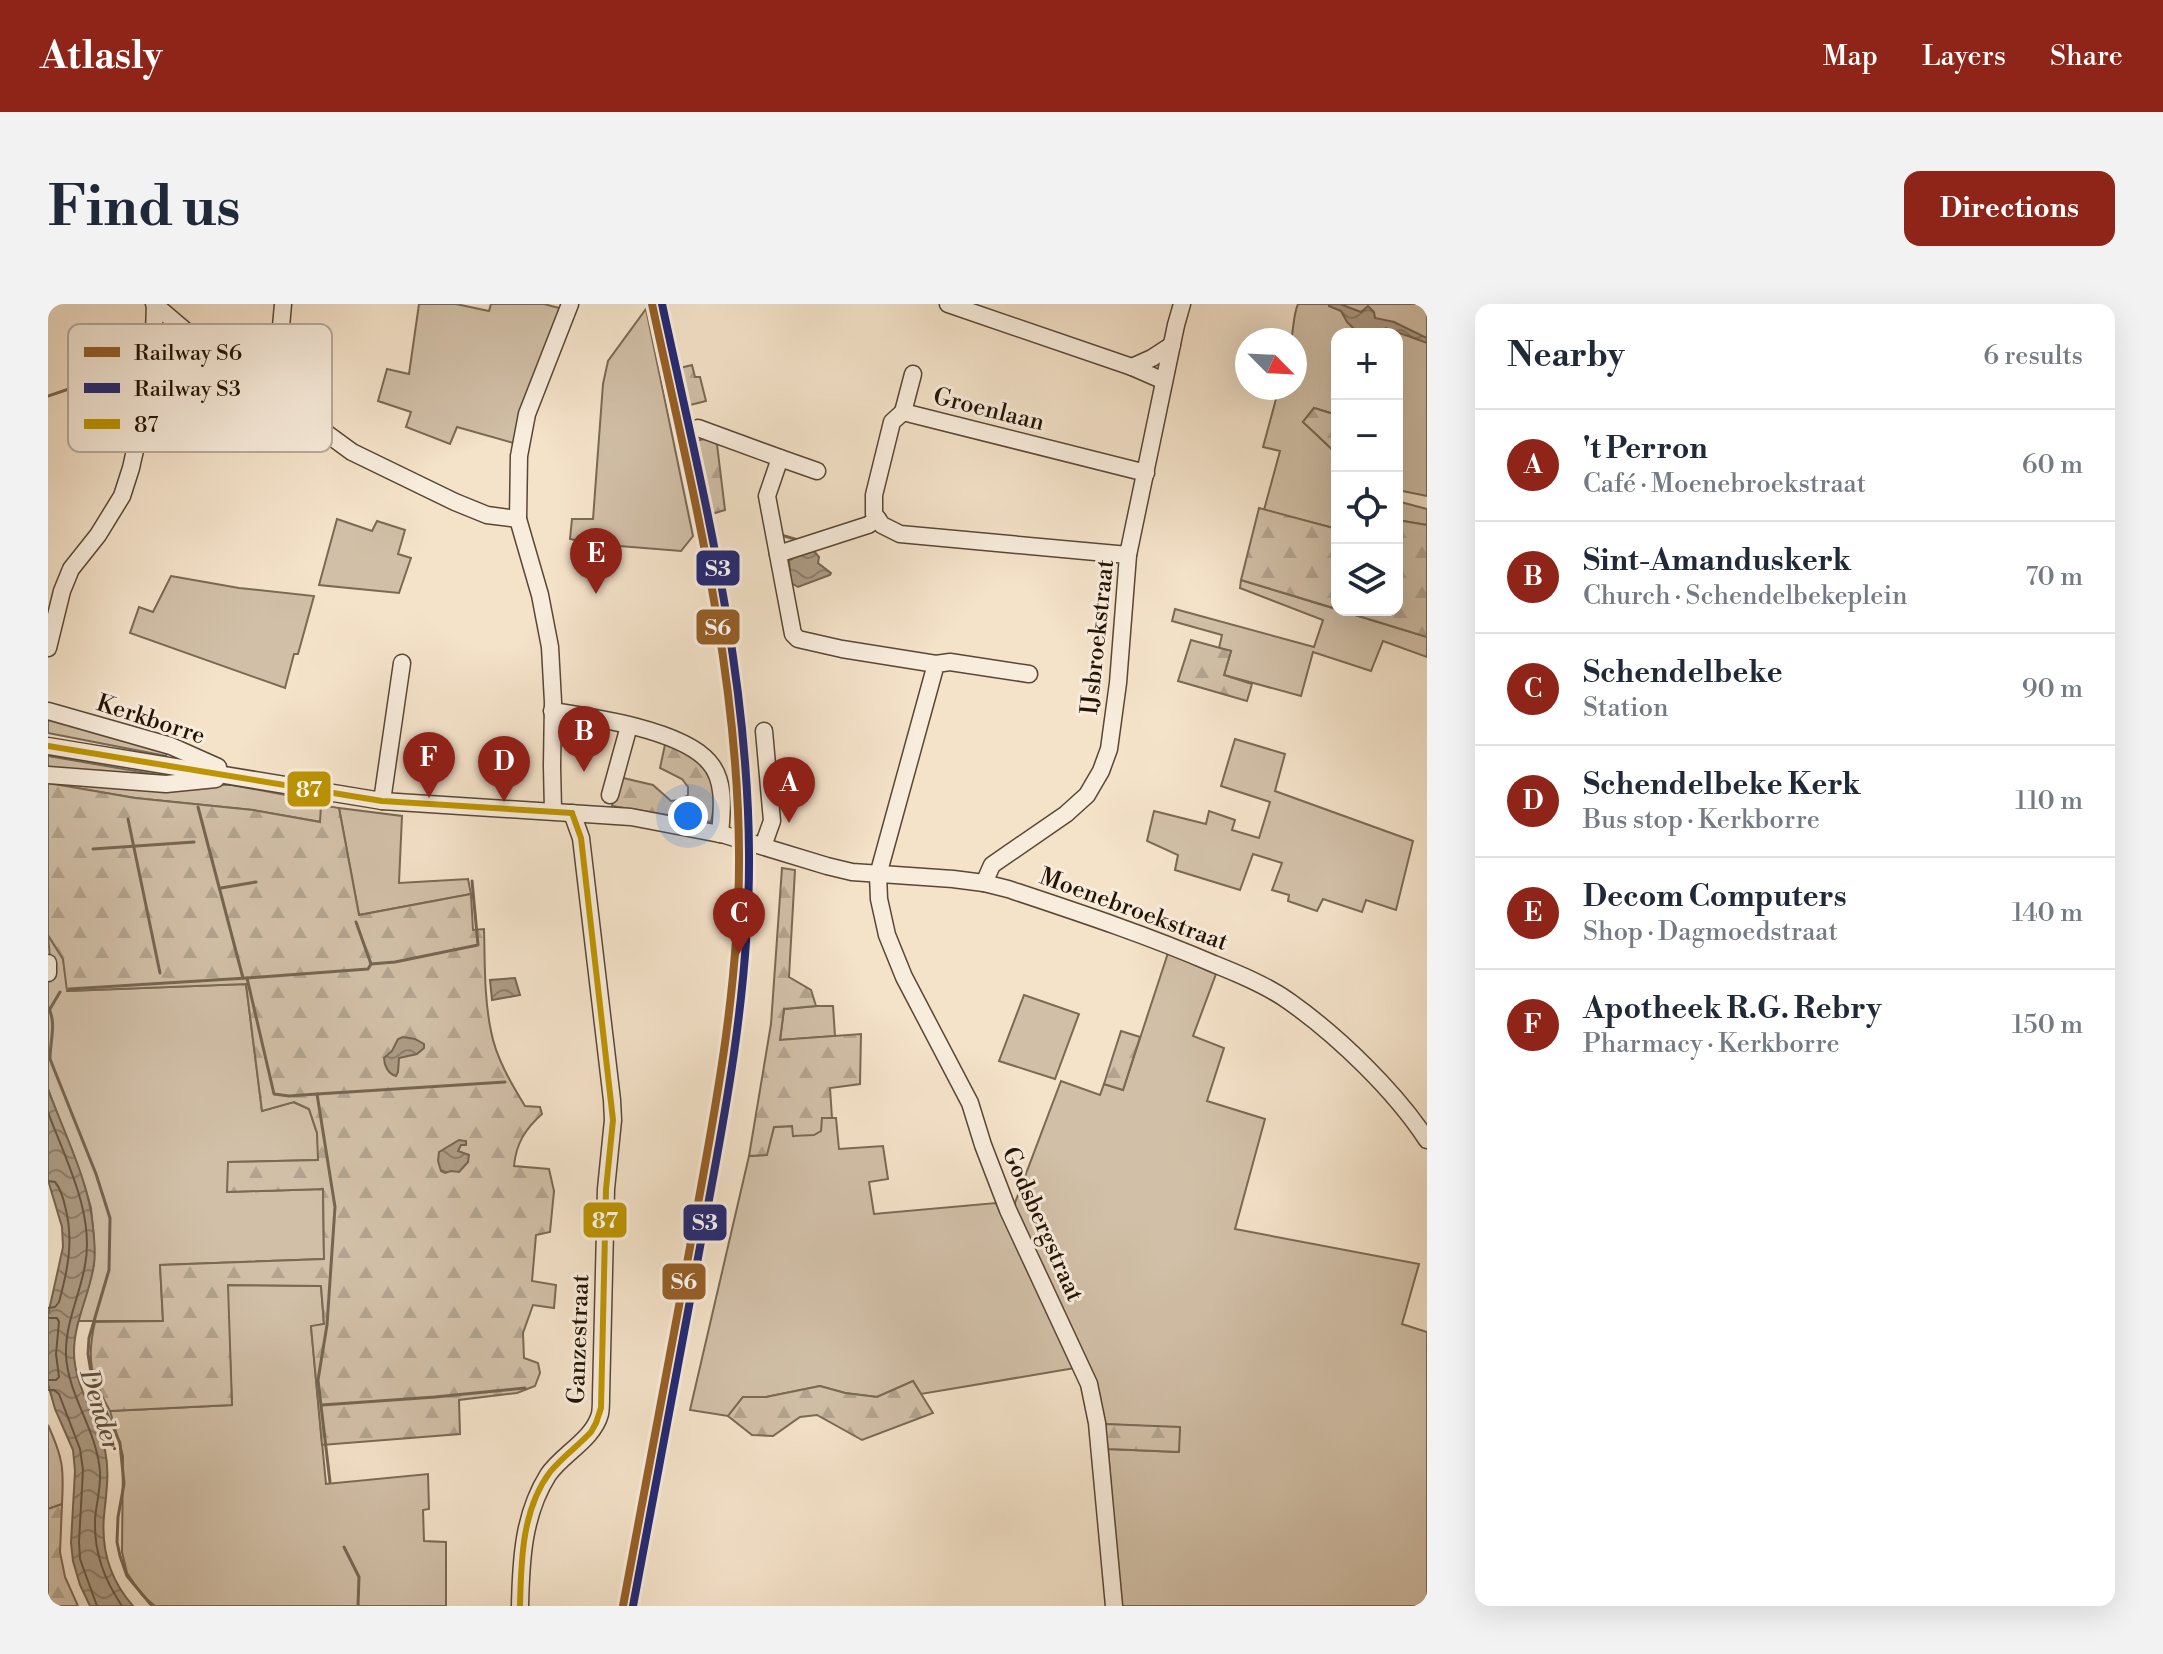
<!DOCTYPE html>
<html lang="en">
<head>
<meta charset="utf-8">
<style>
  body { margin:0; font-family:"Libre Bodoni",serif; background:#f2f2f3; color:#1f2937 }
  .controls { position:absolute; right:24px; top:24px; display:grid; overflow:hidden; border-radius:16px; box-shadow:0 8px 32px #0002 }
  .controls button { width:72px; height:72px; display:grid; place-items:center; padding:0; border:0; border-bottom:2px solid #e0e1e3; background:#fff; color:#1f2937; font:40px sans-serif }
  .compass { position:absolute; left:1187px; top:24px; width:72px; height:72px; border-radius:50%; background:#fff; box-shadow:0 8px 32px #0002; rotate:114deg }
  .you { position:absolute; left:640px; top:512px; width:28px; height:28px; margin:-20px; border:6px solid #fff; border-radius:50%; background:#1a73e8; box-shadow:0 0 0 12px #1a73e833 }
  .badge { display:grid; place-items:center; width:52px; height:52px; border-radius:50%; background:#8f2418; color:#fff; font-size:26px; font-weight:700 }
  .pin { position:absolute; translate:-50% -66px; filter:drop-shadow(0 2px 4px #0008) }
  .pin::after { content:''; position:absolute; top:42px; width:28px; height:24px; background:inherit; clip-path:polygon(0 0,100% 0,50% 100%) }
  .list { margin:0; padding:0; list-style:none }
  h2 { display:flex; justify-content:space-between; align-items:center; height:104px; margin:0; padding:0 32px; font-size:34px }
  h2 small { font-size:26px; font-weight:400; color:#747a83 }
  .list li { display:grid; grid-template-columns:52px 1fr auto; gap:24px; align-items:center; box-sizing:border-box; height:112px; padding:0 32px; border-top:2px solid #e0e1e3 }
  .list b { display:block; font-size:30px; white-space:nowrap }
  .list p { margin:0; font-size:26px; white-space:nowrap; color:#747a83 }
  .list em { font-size:26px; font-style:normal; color:#747a83 }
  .icon { flex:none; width:44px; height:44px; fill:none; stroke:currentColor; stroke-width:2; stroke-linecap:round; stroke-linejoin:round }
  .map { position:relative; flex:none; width:1379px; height:1302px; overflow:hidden; border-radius:16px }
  header { display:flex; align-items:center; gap:48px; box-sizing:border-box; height:112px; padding:0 40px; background:#8f2418; color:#fff }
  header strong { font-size:38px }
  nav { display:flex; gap:44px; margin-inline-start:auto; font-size:28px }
  .intro { display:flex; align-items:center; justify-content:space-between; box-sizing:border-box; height:192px; padding:0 48px }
  h1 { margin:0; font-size:56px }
  .button { padding:20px 36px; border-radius:16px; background:#8f2418; color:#fff; font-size:28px; font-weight:700 }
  main { display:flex; gap:48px; padding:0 48px }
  aside { flex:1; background:#fff; border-radius:16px; box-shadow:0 8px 32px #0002 }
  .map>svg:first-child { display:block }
</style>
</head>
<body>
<header>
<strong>Atlasly</strong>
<nav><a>Map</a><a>Layers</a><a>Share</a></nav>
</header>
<div class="intro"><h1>Find us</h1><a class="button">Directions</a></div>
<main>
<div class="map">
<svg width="1379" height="1302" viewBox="0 0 1379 1302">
  <defs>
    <pattern id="forest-firs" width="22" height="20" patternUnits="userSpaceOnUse" patternTransform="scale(2)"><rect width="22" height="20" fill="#d1bfa7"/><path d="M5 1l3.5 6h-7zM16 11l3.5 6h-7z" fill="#b3a38e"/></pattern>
    <pattern id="water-waves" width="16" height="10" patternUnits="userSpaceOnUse" patternTransform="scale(2)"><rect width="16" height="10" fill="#ad9c85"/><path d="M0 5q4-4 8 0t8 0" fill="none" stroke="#8d7e6b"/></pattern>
  </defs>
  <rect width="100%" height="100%" fill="#f4e2c9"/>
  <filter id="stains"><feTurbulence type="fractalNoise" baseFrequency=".0025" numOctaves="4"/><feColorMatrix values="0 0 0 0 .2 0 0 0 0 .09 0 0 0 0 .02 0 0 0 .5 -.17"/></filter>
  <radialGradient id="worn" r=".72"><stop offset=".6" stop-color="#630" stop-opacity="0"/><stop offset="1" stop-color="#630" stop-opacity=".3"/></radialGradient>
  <g fill="#d1bfa7" stroke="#7a6954" stroke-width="2">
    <path d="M371 0H408L441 7 443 0H496L515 5 469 140 409 123 402 140 358 123 363 108 330 97 339 65 361 70Z"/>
    <path d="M1250 0H1379V192L1349 186V30H1289V111L1266 104 1255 118 1289 150V225L1216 206 1232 147 1215 143 1231 84H1247V36H1243C1246 23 1245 12 1250 0Z"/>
    <path d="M598 5 645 232 633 247 546 240 522 235 524 215H545L555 80 560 57Z"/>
    <path d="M1349 197 1379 205V221L1349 216Z"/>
    <path d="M289 215 324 227 329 217 357 226 350 250 363 254 351 289 271 281Z"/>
    <path d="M123 272 191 284 266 292 250 350H246L237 384 82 329 91 303 105 308Z"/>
    <path d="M1193 276 1379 333V353L1335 337 1323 367 1265 348 1253 392 1176 371 1183 347 1171 344 1174 331 1124 317 1127 305 1266 343 1275 316 1192 284Z"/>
    <path d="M0 414 119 449 118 452 0 429Z"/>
    <path d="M1187 435 1237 450 1227 487 1365 537 1348 606 1318 596 1314 608 1275 595 1269 607 1240 597 1241 591 1224 586 1234 559 1205 550 1192 586 1127 566 1130 551 1099 537 1106 507 1158 520 1161 507 1187 516 1184 526 1211 534 1222 498 1173 482Z"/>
    <path d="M0 452 116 472 0 468Z"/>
    <path d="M0 477 184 481 243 492 273 501V518L205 506 87 494 0 479Z"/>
    <path d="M291 504 354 512 351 579 420 575 423 590 311 611Z"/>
    <path d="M0 631 15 655 20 687 198 680 214 807 245 798 261 805 269 829 271 856 181 858 180 888 275 885 276 955 112 961 115 1017H29L46 960V936L43 904 37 883 0 785V681L2 655Z"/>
    <path d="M1120 649 1168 670 1145 732 1176 744 1159 797 1217 815 1187 925 1371 960 1354 1020 1379 1028V1302H1072L1060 1145 1130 1148 1132 1124 1056 1120 965 904 1013 777 1052 791 1056 780 1075 786Z"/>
    <path d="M976 691 1031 710 1007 775 951 757Z"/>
    <path d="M768 702H785L787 732 732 736 736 705Z"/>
    <path d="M774 814H788L791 845 835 842 840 875 821 878 826 910 948 899 1027 1064 873 1090 865 1077 829 1093 797 1089 772 1082 718 1093H695L680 1112 642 1106 701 852 718 851 726 823 745 822 746 832Z"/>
    <path d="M179 981 273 982 276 1020 263 1023 278 1180 380 1170 381 1205 375 1206 376 1237 398 1238V1302H107L94 1291 79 1269 74 1248 75 1152 62 1107 184 1101Z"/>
    <path d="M0 1121C15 1154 16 1164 14 1200L0 1205Z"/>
  </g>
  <g fill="url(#forest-firs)" stroke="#7a6954" stroke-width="2">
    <path d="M644 61 647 73H652L658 97 642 101 632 64Z"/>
    <path d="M1266 104 1289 111V150L1255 118Z"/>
    <path d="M668 132 677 206 664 210 648 137Z"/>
    <path d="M1211 204 1289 225V305L1193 276Z"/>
    <path d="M1349 216 1379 221V333L1291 306H1349Z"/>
    <path d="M1143 336 1183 347 1176 371 1204 380 1199 397 1130 377Z"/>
    <path d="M618 436C630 444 647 451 656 461 670 475 667 501 663 518L564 502 571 473 605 481 623 497 631 496 640 491V483L634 475 612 464Z"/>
    <path d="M0 479 87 494 205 506 272 518 273 501 291 504 311 611 423 590 425 626 436 625C437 659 436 694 443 727 448 754 463 779 477 802L492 803 494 810C477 825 468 840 466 862L501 865 506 887 502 928 488 931 484 977 508 981 506 1004 485 1001 475 1029 476 1054 490 1059 492 1069 487 1082 469 1089 411 1096 412 1130 274 1141 263 1022 276 1020 273 982 180 981 184 1101 62 1107C43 1073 38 1056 47 1018L115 1017 112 961 276 955 275 885 179 888 180 858 270 856 269 829 261 805 246 798 214 807 198 680 19 687 15 655 0 631Z"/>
    <path d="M734 564 747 566 741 673 763 686 768 702 736 705 732 736 813 730 812 780 782 784 784 814H774L773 827 766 831 745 832 744 822 726 823 719 851 701 852 723 720Z"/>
    <path d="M1073 727 1092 733 1075 786 1056 780Z"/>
    <path d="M865 1077 885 1109 814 1136 769 1111 752 1113 725 1132 704 1131 680 1112 695 1093H718L772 1082 797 1089 829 1093Z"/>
    <path d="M1056 1120 1132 1123 1131 1148 1060 1145Z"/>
    <path d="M14 1200 12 1248 17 1273 30 1302H0V1205Z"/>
  </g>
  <g fill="url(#water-waves)" stroke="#766551" stroke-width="2">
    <path d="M1281 0H1292L1313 8 1320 2 1326 8 1327 14 1346 18 1379 34V39L1338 24 1327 30H1311L1299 18 1293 7 1281 2Z"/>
    <path d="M766 247 771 253 770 259 783 269 782 271 750 283 743 279 741 257 747 253Z"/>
    <path d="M467 674 472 691 444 696 442 676Z"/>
    <path d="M355 733 367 735 376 740V744L369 750 351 754 350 768 348 772C340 770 336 761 336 754L344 747 350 735Z"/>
    <path d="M0 785C16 829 41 877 45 923 46 935 48 948 46 960 42 990 26 1017 26 1048 26 1083 50 1113 57 1146 62 1169 58 1190 56 1212 53 1246 63 1277 85 1302H42L32 1281 25 1257 23 1239 27 1167 25 1146 7 1105 0 1080V1011L15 943 14 923 0 876Z"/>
    <path d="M411 836 418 837V841H413L410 847 421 851 420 858 411 868 403 867 397 869 393 867 390 857 391 848Z"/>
  </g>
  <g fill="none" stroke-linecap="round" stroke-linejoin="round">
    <g stroke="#685844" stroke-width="2">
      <path d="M0 808C17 855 47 910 37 961 32 991 17 1019 18 1051 20 1092 49 1126 52 1168 53 1184 48 1200 47 1216 46 1249 56 1275 74 1302"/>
      <path d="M0 877 7 878C13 885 15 893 17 902 26 936 20 965 11 998L7 1003 0 1004"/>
      <path d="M0 1014H9L11 1018 8 1050 11 1073 8 1076H0"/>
      <path d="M0 1086H6L11 1090 32 1145 35 1166 31 1238 32 1255 49 1302"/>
    </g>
    <g stroke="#766551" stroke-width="3">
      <path d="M0 92 50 75"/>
      <path d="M733 231 750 236"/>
      <path d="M150 503 195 674"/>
      <path d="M80 515 112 669"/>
      <path d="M45 545 146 538"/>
      <path d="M173 584 208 578"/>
      <path d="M323 660 347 658 430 641 424 577"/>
      <path d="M199 674 320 665 323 660 308 618"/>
      <path d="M21 685 199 674 226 790 241 792 269 790 287 903 279 1021 270 1076 282 1178"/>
      <path d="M0 703C9 718 2 737 2 755L48 870 62 914 61 966 41 1034 40 1050 43 1068 49 1086 72 1139 76 1180 70 1213 69 1238 72 1252 79 1272 104 1302"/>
      <path d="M2 705 12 688"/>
      <path d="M269 790 457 778"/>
      <path d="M274 1101 387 1093 477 1084"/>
      <path d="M296 1243 311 1273 310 1302"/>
    </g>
    <g stroke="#584734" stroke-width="19">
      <g id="minor">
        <path d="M106 0 166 51"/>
        <path d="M900 0 1084 63 1116 77"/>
        <path d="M103 45 166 51 185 61 304 148 407 198 439 211 470 215"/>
        <path d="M1084 63 1104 54 1124 41"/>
        <path d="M218 85 230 57 235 0"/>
        <path d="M855 108 865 70"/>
        <path d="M650 124 732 154"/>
        <path d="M769 167 732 154 719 192 745 330 750 335 794 345 888 360"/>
        <path d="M730 250 820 221 830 215"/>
        <path d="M1080 251 852 230 834 221 826 210V191L844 118 855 108 1098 169"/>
        <path d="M0 344 14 287 23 265 50 231 74 192 83 164 96 106 106 28 107 0"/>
        <path d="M981 370 902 358 888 360 830 571 831 595 839 631 856 673 922 799 935 841 960 906 1041 1080 1049 1119 1066 1302"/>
        <path d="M0 407 123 442 170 463"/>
        <path d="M504 407C545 413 634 426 661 458 678 477 674 507 672 530"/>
        <path d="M0 442 334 497 583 513 677 531 779 562 804 568 905 575 936 579 960 585C1029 608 1099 631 1166 660 1191 670 1220 682 1242 698 1290 732 1347 787 1379 836"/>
        <path d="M0 471 118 480 168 475"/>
        <path d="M562 491 581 422"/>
        <path d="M334 497 354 359"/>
        <path d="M505 507 504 462 505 398 502 343 492 291 470 215 471 152 479 110 522 0"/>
        <path d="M715 542 724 517 716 427"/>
        <path d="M936 579 944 561 1018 510 1039 491 1053 467 1061 445 1070 379 1080 251 1128 21 1134 0"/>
        <path d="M0 659V669"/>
        <path d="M472 1302C473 1256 475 1211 500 1171 514 1150 545 1136 552 1110 553 1105 553 1098 553 1092L558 885 565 816 564 796 533 534 524 509"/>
      </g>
    </g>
    <use href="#minor" stroke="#f8ecdc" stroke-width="16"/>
    <g stroke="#f8ecdc" stroke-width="12">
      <g id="bus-1">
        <path d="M0 442 334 497 524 509"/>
        <path d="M472 1302C473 1257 474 1205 502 1168 514 1153 530 1142 543 1128L548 1119 553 1104 558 885 565 816 533 534 524 509"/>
      </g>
    </g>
    <use href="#bus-1" stroke="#bd9401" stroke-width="6"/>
    <g stroke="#f8ecdc" stroke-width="14">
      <path id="rail-1" d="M575 1302C597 1182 620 1063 642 943 666 813 692 682 691 549 690 363 643 181 604 0"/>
    </g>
    <g stroke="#f8ecdc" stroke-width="14">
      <path id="rail-2" d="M585 1302C607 1182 630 1063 652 943 677 813 702 682 701 549 700 363 653 181 614 0"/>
    </g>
    <use href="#rail-1" stroke="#965f26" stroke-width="8"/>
    <use href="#rail-2" stroke="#222975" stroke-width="8"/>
  </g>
  <g text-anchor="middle" stroke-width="6" stroke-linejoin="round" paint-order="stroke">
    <g font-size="24" fill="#241302" stroke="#f8ecdc">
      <text transform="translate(941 105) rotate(14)" y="8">Groenlaan</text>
      <text transform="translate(1049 333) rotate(-84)" y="8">IJsbroekstraat</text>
      <text transform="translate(103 415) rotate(18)" y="8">Kerkborre</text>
      <text transform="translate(1086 605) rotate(20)" y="8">Moenebroekstraat</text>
      <text transform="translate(995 920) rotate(66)" y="8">Godsbergstraat</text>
      <text transform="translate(530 1035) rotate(-88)" y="8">Ganzestraat</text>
    </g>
    <g font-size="26" font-style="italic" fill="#62513d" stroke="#f8ecdc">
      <text transform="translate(53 1106) rotate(73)" y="9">Dender</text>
    </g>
  </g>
  <rect x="20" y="20" width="264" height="128" rx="12" fill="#f8ecdc" stroke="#b8ab9b" stroke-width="2"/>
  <rect x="36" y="43" width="36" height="10" fill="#965f26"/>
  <rect x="36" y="79" width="36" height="10" fill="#222975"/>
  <rect x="36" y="115" width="36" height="10" fill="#bd9401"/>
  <g font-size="22" fill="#241302">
    <text x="86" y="56">Railway S6</text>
    <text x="86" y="92">Railway S3</text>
    <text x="86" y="128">87</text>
  </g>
  <g stroke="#f8ecdc" stroke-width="3">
    <rect x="647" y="245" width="46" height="38" rx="8" fill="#222975"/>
    <rect x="647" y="304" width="46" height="38" rx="8" fill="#965f26"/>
    <rect x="238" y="466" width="46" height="38" rx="8" fill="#bd9401"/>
    <rect x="534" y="897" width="46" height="38" rx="8" fill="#bd9401"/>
    <rect x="634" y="899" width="46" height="39" rx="8" fill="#222975"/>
    <rect x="613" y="958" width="46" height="39" rx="8" fill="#965f26"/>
  </g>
  <g font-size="22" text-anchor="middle" font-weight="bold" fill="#fff">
    <text x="670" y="272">S3</text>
    <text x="670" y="331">S6</text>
    <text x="261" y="493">87</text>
    <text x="557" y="924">87</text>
    <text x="657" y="926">S3</text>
    <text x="636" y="985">S6</text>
  </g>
  <rect width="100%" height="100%" filter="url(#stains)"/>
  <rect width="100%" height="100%" fill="url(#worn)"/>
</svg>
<div class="controls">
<button>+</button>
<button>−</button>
<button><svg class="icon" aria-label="locate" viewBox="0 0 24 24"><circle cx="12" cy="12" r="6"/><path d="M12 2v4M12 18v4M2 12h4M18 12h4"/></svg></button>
<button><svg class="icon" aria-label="layers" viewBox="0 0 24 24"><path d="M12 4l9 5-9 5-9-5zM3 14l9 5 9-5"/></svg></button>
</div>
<svg class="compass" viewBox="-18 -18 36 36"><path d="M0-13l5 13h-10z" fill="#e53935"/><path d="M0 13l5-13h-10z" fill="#747a83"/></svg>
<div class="you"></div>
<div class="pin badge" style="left:741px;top:519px">A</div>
<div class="pin badge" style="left:536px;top:468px">B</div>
<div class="pin badge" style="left:691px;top:650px">C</div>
<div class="pin badge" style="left:456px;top:498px">D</div>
<div class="pin badge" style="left:548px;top:290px">E</div>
<div class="pin badge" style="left:381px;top:494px">F</div>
</div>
<aside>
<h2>Nearby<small>6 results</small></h2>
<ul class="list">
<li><span class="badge">A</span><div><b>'t Perron</b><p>Café · Moenebroekstraat</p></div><em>60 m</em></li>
<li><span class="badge">B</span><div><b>Sint-Amanduskerk</b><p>Church · Schendelbekeplein</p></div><em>70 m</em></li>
<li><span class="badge">C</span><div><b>Schendelbeke</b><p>Station</p></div><em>90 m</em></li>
<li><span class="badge">D</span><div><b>Schendelbeke Kerk</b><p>Bus stop · Kerkborre</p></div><em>110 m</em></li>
<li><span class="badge">E</span><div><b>Decom Computers</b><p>Shop · Dagmoedstraat</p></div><em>140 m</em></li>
<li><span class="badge">F</span><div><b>Apotheek R.G. Rebry</b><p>Pharmacy · Kerkborre</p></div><em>150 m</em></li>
</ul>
</aside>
</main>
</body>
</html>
